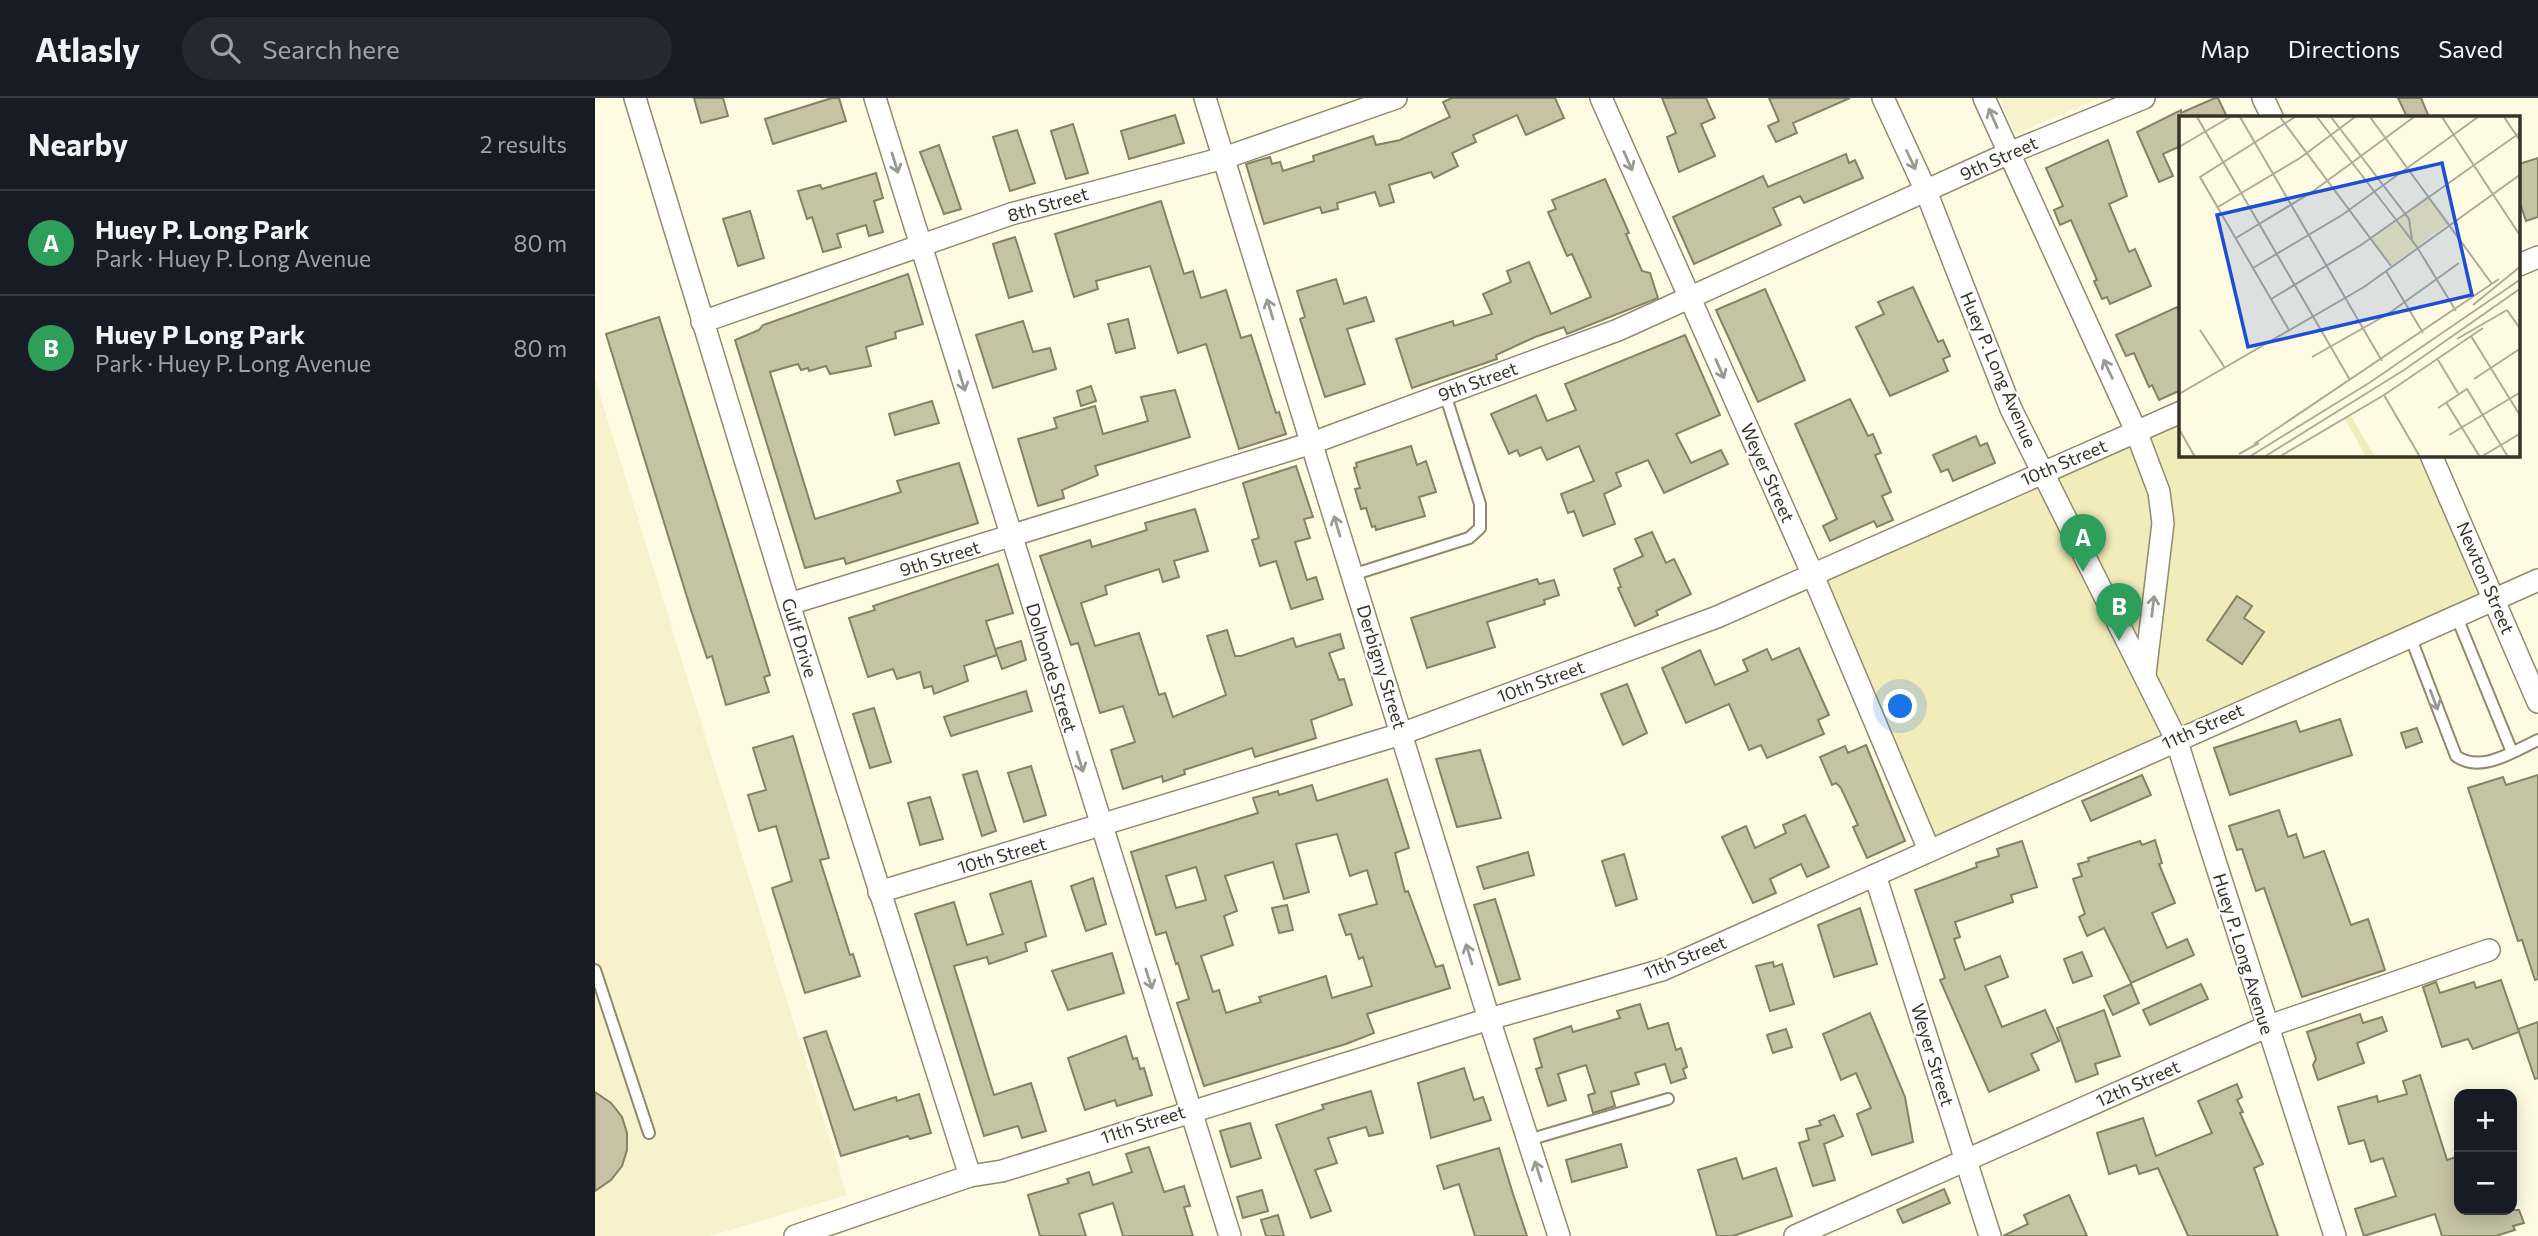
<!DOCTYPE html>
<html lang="en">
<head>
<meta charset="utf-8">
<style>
  body { margin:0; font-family:Commissioner,sans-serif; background:#242831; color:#f1f3f6 }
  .controls { position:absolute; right:21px; bottom:21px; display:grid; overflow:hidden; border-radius:14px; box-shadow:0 4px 18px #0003 }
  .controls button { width:63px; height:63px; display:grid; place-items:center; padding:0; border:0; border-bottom:2px solid #363941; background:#171b24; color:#f1f3f6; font:35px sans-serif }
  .you { position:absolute; left:1306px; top:609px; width:24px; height:24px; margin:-18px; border:5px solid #fff; border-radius:50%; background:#1a73e8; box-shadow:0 0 0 10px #1a73e833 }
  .badge { display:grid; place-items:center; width:46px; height:46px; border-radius:50%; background:#0b8043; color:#fff; font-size:23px; font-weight:700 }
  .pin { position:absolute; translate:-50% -58px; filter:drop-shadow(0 2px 4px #0008) }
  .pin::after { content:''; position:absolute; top:37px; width:24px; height:21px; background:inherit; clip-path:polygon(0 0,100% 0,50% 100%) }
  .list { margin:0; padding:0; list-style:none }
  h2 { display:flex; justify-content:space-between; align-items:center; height:91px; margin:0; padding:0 28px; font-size:30px }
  h2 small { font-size:23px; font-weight:400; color:#9ea1a6 }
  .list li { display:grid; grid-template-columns:46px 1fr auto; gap:21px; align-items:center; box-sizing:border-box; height:105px; padding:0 28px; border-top:2px solid #363941 }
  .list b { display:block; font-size:26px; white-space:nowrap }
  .list p { margin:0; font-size:23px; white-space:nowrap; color:#9ea1a6 }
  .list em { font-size:23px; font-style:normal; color:#9ea1a6 }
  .icon { flex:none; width:38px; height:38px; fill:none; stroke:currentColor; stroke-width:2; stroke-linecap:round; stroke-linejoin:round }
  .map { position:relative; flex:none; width:1943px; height:1138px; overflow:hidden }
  header { display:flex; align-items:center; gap:42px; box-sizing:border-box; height:98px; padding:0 35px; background:#171b24; border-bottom:2px solid #363941 }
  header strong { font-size:33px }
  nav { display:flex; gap:38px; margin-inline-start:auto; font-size:24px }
  .search { width:490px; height:63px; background:#242831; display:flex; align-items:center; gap:18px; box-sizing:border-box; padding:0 24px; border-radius:38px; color:#9ea1a6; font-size:26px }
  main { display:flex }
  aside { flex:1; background:#171b24 }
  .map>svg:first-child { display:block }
</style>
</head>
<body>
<header>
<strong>Atlasly</strong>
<div class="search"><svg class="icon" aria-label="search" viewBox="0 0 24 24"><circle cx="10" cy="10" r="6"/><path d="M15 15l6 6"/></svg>Search here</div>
<nav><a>Map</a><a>Directions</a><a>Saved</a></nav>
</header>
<main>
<aside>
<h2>Nearby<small>2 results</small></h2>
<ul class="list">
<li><span class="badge" style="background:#2e9e5b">A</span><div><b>Huey P. Long Park</b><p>Park · Huey P. Long Avenue</p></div><em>80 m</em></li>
<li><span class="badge" style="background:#2e9e5b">B</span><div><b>Huey P Long Park</b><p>Park · Huey P. Long Avenue</p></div><em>80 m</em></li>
</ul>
</aside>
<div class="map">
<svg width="1943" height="1138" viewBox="0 0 1943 1138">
  <rect width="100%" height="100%" fill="#fefbe2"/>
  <g fill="#f7f2cc">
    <path d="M1404 0H1505L1420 36Z"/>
    <path d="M0 281 252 1097 115 1138H0Z"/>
  </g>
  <path fill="#f2ecba" d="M1586 314V357H1836L1899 500 1334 752 1217 475Z"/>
  <g fill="#c6c3a5" stroke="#858266" stroke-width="2" fill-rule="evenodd">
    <path d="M99 0H128L133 18 106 25Z"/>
    <path d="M237 0H244L251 23 178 46 170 21Z"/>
    <path d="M857 0H960L969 20 931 37 922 17 878 37 881 44 857 55 863 68 839 80 836 74 794 87 799 104 785 108 780 94 742 105 743 111 727 115 725 109 669 126 651 66 675 59 677 66 685 64 688 73 719 63 718 58 778 38 781 47 805 42 855 19 848 4Z"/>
    <path d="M1067 0H1111L1120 20 1106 26 1120 58 1084 74 1072 39 1081 35Z"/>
    <path d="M1174 0H1255L1198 25 1202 35 1181 44 1173 28 1184 23Z"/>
    <path d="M1620 0H1623L1632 19H1586V56L1583 49 1568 56 1578 78 1564 84 1542 34 1586 12V15Z"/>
    <path d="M1803 0H1826L1834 19H1812Z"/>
    <path d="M580 17 589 45 534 61 526 33Z"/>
    <path d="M478 26 493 75 471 81 456 33Z"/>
    <path d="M422 32 440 85 415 93 398 39Z"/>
    <path d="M1513 42 1532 98 1514 106 1534 154 1540 151 1556 188 1515 206 1512 199 1507 201 1499 183 1502 182 1476 122 1465 127 1459 112 1468 108 1451 70Z"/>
    <path d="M344 47 366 111 349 116 325 54Z"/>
    <path d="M1251 56 1254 65 1260 62 1268 80 1209 105 1205 98 1178 110 1186 127 1099 166 1078 119 1168 78 1173 89Z"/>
    <path d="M1943 60V119L1931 123 1924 102V66Z"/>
    <path d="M281 75 288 100 279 103 288 134 274 138 271 127 242 136 246 149 228 154 217 119 212 121 203 93 225 87 227 91Z"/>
    <path d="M1010 81 1034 135 1031 136 1047 173 1055 175 1063 200 972 236 969 229 940 239 901 257 902 261 817 290 801 241 858 223 859 228 897 216 888 196 916 184 912 173 934 164 956 216 996 199 977 156 972 158 953 114 961 111 957 102Z"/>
    <path d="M566 103 589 176 598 173 606 200 631 192 646 240 656 237 681 315 684 314 691 336 644 351 611 246 583 255 555 168 501 183 503 191 479 199 460 136Z"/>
    <path d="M155 113 169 160 143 168 128 121Z"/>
    <path d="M420 139 437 193 414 200 398 146Z"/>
    <path d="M313 176 328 226 300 234 301 240 271 249 276 268 235 276 231 268 214 273 213 270 206 272 203 266 175 274 220 421 306 394 302 383 364 365 383 425 251 466 249 460 210 470 140 242 164 232 168 227Z"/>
    <path d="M741 181 749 206 771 199 779 223 752 231 770 286 730 299 705 221 710 219 702 193Z"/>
    <path d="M1318 189 1343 244 1348 242 1355 258 1348 261 1353 273 1295 298 1261 229 1289 216 1283 204Z"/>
    <path d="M1170 191 1210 282 1163 304 1121 212Z"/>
    <path d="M1582 209 1586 218V292L1564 302 1557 287 1554 289 1539 255 1531 258 1521 237Z"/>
    <path d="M64 219 175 577 169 579 174 594 131 607 117 558 112 560 96 512 11 236Z"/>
    <path d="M533 221 540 250 521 255 513 226Z"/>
    <path d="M428 223 438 254 455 250 461 271 398 290 381 237Z"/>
    <path d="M1090 237 1125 317 1081 336 1096 365 1126 352 1133 366 1069 395 1053 362 1021 375 1026 388 1009 396 1020 426 988 438 979 413 973 415 966 396 999 383 984 348 952 362 946 349 925 358 922 352 914 356 896 316 941 297 952 323 981 312 970 286Z"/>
    <path d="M496 288 501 303 486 308 482 293Z"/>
    <path d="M580 292 595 339 500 368 503 377 467 392 469 400 443 408 423 341 462 330 459 320 500 308 508 336 553 323 546 299Z"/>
    <path d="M1255 301 1273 338 1278 336 1286 355 1280 357 1296 394 1287 398 1298 422 1282 429 1279 423 1235 443 1228 428 1242 421 1200 326Z"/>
    <path d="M337 303 344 325 300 337 294 316Z"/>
    <path d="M1381 338 1385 348 1392 345 1400 365 1358 383 1353 371 1346 374 1338 357Z"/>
    <path d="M816 348 822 367 831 363 841 394 824 399 830 418 781 432 780 428 777 429 771 410 766 411 760 391 765 390 759 370 762 369 761 365Z"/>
    <path d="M701 368 718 419 709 421 715 440 700 444 712 482 721 479 728 501 696 511 681 463 665 468 657 442 664 440 648 385Z"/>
    <path d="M600 411 613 453 579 463 584 479 568 484 564 471 510 488 512 496 486 505 500 548 544 535 564 597 570 595 578 619 631 597 612 538 632 532 640 558H646L698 540 701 549 745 536 749 550 734 555 744 582 749 581 757 607 716 622 721 640 660 659 657 650 589 672 590 676 568 684 567 678 528 691 516 652 540 644 528 608 505 615 483 545 476 547 445 458 495 442 497 449 552 432 550 425Z"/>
    <path d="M1057 434 1071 465 1079 461 1096 496 1061 513 1063 517 1040 528 1023 490 1026 489 1019 471 1048 458 1040 441Z"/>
    <path d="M403 466 418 515 391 523 402 557 369 568 373 583 339 596 337 588 329 590 325 574 302 581 298 571 273 579 254 520 280 512 278 508Z"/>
    <path d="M942 481 944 486 959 482 964 497 949 502 950 506 892 524 900 549 832 570 816 520Z"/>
    <path d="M1642 498 1657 508 1649 520 1669 534 1647 566 1612 542Z"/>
    <path d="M426 543 431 562 407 571 400 551Z"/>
    <path d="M1204 550 1234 617 1223 622 1229 636 1172 660 1166 647 1154 652 1134 606 1091 625 1067 570 1105 552 1120 587 1153 573 1148 562 1172 551 1177 562Z"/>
    <path d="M1032 586 1052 635 1028 647 1006 596Z"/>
    <path d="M431 593 437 613 356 638 349 619Z"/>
    <path d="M279 610 296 664 275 670 258 616Z"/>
    <path d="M1745 621 1757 657 1635 697 1619 650 1701 623 1705 634Z"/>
    <path d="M1822 630 1827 644 1811 650 1806 635Z"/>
    <path d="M198 638 234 760 225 762 255 857 258 856 265 878 210 895 177 790 197 783 181 728 164 733 153 697 171 692 158 650Z"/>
    <path d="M1271 647 1310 743 1272 760 1258 729 1263 727 1246 690 1241 685 1237 687 1225 659 1250 648 1253 655Z"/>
    <path d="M885 652 906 720 862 729 841 661Z"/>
    <path d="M436 668 451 717 429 724 413 675Z"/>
    <path d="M382 673 401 733 387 738 368 677Z"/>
    <path d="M1547 677 1556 697 1496 723 1487 703Z"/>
    <path d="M1943 677V881L1940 882 1927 842 1923 843 1873 690 1908 679 1911 687Z"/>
    <path d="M792 681 814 750 800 755 810 794 813 793 841 869 848 867 855 890 772 916 779 935 751 946 609 988 582 905 594 901 583 865 581 866 571 834 561 837 536 754 663 715 658 700 683 693 684 697 717 687 722 703ZM742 736 755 778 772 772 782 806 744 817 751 837 756 836 764 861 768 859 777 888 737 900 731 878 664 899 666 904 631 915 624 892 618 894 606 858 638 847 629 818 642 813 630 778 678 764 689 801 714 794 701 746ZM601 769 611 802 581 810 571 778Z"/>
    <path d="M335 699 348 741 325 747 313 705Z"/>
    <path d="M1684 712 1693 739 1701 736 1709 760 1729 753 1756 827 1773 821 1790 872 1707 899 1669 790 1661 793 1647 751 1642 752 1634 728Z"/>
    <path d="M1210 717 1234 769 1212 779 1206 766 1175 781 1181 795 1158 805 1127 739 1151 728 1160 750 1191 735 1188 727Z"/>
    <path d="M1560 742 1567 765 1564 766 1580 805 1557 815 1572 850 1592 841 1599 857 1536 885 1509 830 1492 838 1484 819 1490 816 1478 781 1487 778 1483 766 1494 763 1493 760 1545 743 1547 747Z"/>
    <path d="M1427 743 1442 789 1416 797 1418 804 1360 824 1365 839 1359 841 1370 872 1405 858 1413 879 1390 888 1407 929 1450 912 1464 943 1436 956 1444 972 1394 994 1345 882 1350 880 1320 792 1382 769 1381 765 1404 758 1402 751Z"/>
    <path d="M933 754 939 777 889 791 882 769Z"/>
    <path d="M1029 756 1042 801 1021 808 1007 763Z"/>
    <path d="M498 780 511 826 491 833 476 788Z"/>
    <path d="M436 783 451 838 430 845 432 853 394 866 392 859 359 868 399 997 436 985 451 1033 427 1040 423 1028 389 1038 320 816 359 804 372 847 408 836 395 796Z"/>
    <path d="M900 801 925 881 904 887 879 807Z"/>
    <path d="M692 807 698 832 684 835 677 810Z"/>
    <path d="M1265 810 1282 866 1239 879 1223 827Z"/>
    <path d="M1487 854 1497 878 1478 885 1469 861Z"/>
    <path d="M517 855 529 895 473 912 457 873Z"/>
    <path d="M1178 864 1179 869 1187 866 1199 906 1175 913 1161 868Z"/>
    <path d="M1906 882 1924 934 1878 951 1873 941 1847 949 1828 889 1841 884 1845 895 1879 884 1881 890Z"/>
    <path d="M1536 886 1544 905 1518 917 1509 898Z"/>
    <path d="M1606 886 1613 901 1555 927 1548 912Z"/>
    <path d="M1045 906 1053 931 1073 925 1081 952 1086 950 1092 969 1088 971 1091 980 1076 985 1070 966 1040 975 1044 986 1016 994 1020 1008 998 1015 993 997 1000 995 991 967 963 976 971 1002 953 1008 941 971 947 969 939 941 976 928 978 934 1025 920 1022 913Z"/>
    <path d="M1509 912 1525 958 1500 966 1503 976 1481 984 1462 930Z"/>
    <path d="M1275 915 1310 999 1318 1044 1277 1057 1262 1016 1276 1010 1261 975 1246 982 1228 936Z"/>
    <path d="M1765 916 1768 925 1787 919 1792 933 1762 945 1769 965 1723 982 1718 967 1721 961 1712 934Z"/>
    <path d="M1943 924V980L1940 981 1923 931Z"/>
    <path d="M1191 931 1197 949 1178 955 1172 937Z"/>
    <path d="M231 933 259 1012 301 999 302 1003 324 996 336 1035 315 1041 313 1038 246 1058 209 940Z"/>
    <path d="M531 938 538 961 542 960 545 971 549 970 557 997 522 1008 520 1002 490 1012 473 960Z"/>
    <path d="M869 970 879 1002 888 999 896 1022 836 1040 823 985Z"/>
    <path d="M1825 977 1852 1062 1864 1058V1112H1924L1929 1125 1918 1128 1920 1132 1901 1138H1847L1840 1116 1769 1138 1760 1111 1801 1098 1788 1060 1776 1064 1769 1042 1754 1046 1743 1009 1782 998 1783 1004 1812 996 1808 983Z"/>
    <path d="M1642 986 1647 999 1642 1002 1648 1014 1645 1015 1668 1066 1659 1070 1683 1138H1593L1563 1070 1544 1076 1541 1067 1514 1076 1502 1035 1548 1020 1561 1058 1617 1035 1603 1003Z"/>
    <path d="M776 993 788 1035 774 1038 771 1029 733 1040 742 1065 720 1072 736 1113 716 1120 681 1027 729 1011 727 1007Z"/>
    <path d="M0 994 16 1005 27 1019 32 1035V1052L27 1068 16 1082 0 1093Z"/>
    <path d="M1239 1017 1248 1038 1229 1046 1240 1082 1218 1088 1204 1045 1214 1042 1211 1031 1226 1027 1224 1023Z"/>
    <path d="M655 1025 666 1060 636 1069 625 1033Z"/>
    <path d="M1026 1046 1032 1069 977 1084 971 1062Z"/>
    <path d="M554 1049 569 1094 589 1088 595 1108 589 1109 598 1138H528L518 1105 484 1116 491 1138H445L433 1097 474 1085 472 1081 494 1074 498 1087 537 1074 531 1056Z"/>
    <path d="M904 1050 918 1096 932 1138H880L864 1086 849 1091 842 1068Z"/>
    <path d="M1141 1060 1148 1081 1181 1070 1197 1118 1138 1138H1122L1103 1072Z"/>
    <path d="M1349 1091 1355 1105 1308 1125 1302 1112Z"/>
    <path d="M667 1092 673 1113 648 1120 642 1099Z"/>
    <path d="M1474 1097 1492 1138H1408L1433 1126 1429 1117Z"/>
    <path d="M683 1117 689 1138H671L666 1122Z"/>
  </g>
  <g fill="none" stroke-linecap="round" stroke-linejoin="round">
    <g stroke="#8f8b6f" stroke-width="14">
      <g id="service">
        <path d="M757 477 874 440 885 430V406L850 296"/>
        <path d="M1861 517 1917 654"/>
        <path d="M1815 538 1861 658C1886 676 1919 653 1943 642"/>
        <path d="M0 872 54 1035"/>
        <path d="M933 1042 1073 1001"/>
      </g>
    </g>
    <g stroke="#8f8b6f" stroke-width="24">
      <g id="minor">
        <path d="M40 0 194 506 375 1078"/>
        <path d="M280 0 635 1138"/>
        <path d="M610 0 894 921 964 1138"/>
        <path d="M1006 0 1217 475 1334 752"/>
        <path d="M1288 0 1331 93 1416 311 1581 641 1740 1138"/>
        <path d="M1389 0 1541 333 1564 394 1568 425 1550 576"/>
        <path d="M1668 0 1677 19"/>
        <path d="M1924 167 1943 159"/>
        <path d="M107 224 416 116 629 60 801 0"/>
        <path d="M1836 357 1943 604"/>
        <path d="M194 506 717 345 1023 232 1414 55 1549 0"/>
        <path d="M1280 777 1395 1138"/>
        <path d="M284 794 806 636 1122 519 1586 314"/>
        <path d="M200 1138 375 1078 407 1073 894 921 1067 872 1943 482"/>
        <path d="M1200 1138 1671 929 1894 852"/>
      </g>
    </g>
    <use href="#service" stroke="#fff" stroke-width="10"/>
    <use href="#minor" stroke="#fff" stroke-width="21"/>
  </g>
  <defs><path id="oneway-shaft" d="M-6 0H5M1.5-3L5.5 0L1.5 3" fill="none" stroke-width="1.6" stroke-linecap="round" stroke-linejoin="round" transform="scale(1.75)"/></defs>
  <g stroke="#9a9a94">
    <use href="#oneway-shaft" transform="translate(1398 20) rotate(-114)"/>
    <use href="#oneway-shaft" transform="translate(1316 62) rotate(65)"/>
    <use href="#oneway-shaft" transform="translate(1033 63) rotate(66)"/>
    <use href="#oneway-shaft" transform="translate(300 65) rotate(73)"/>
    <use href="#oneway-shaft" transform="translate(675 211) rotate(-107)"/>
    <use href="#oneway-shaft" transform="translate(1125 271) rotate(66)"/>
    <use href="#oneway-shaft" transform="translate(1513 271) rotate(-115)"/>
    <use href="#oneway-shaft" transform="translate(367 283) rotate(73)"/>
    <use href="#oneway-shaft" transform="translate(742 428) rotate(-107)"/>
    <use href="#oneway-shaft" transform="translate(1558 508) rotate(-83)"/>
    <use href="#oneway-shaft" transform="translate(1839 602) rotate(69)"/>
    <use href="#oneway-shaft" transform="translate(485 664) rotate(73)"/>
    <use href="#oneway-shaft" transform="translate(874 856) rotate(-107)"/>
    <use href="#oneway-shaft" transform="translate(554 881) rotate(72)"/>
    <use href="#oneway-shaft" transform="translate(943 1073) rotate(-108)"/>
  </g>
  <g text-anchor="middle" stroke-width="5" stroke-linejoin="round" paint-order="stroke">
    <g font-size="18" fill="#363428" stroke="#fff">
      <text transform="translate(1404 61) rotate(-24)" y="6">9th Street</text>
      <text transform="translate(453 107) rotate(-16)" y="6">8th Street</text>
      <text transform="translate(1403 272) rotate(67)" y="6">Huey P. Long Avenue</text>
      <text transform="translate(883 284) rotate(-20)" y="6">9th Street</text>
      <text transform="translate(1469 365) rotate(-23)" y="6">10th Street</text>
      <text transform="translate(1172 375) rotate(66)" y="6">Weyer Street</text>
      <text transform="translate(345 461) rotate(-17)" y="6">9th Street</text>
      <text transform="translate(1890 480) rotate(67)" y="6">Newton Street</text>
      <text transform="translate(204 540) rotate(73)" y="6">Gulf Drive</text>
      <text transform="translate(786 569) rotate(73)" y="6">Derbigny Street</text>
      <text transform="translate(456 570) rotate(73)" y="6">Dolhonde Street</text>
      <text transform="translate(946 584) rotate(-20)" y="6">10th Street</text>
      <text transform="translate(1608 629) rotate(-24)" y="6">11th Street</text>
      <text transform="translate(407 758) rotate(-16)" y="6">10th Street</text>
      <text transform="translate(1648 856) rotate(73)" y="6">Huey P. Long Avenue</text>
      <text transform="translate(1090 860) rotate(-22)" y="6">11th Street</text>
      <text transform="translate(1337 957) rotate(73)" y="6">Weyer Street</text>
      <text transform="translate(1543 986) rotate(-24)" y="6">12th Street</text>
      <text transform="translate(548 1027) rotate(-18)" y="6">11th Street</text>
    </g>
  </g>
  <g transform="translate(1584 18)">
    <rect width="341" height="341" fill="#fefbe2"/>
    <path d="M249 79 271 106 212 150 192 122ZM172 300 196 341H187L166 303Z" fill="#f2ecba"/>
    <path fill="none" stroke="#aeab98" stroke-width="2" d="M18 1 171 264M61 1 203 245M101 1 212 150M138 1 238 131 277 195M152 1 230 103 233 124M191 1 313 168M263 1 342 121M325 1 342 26M0 31 51 1M39 91 121 42 176 1M57 122 133 76 235 1M74 152 163 99 299 1M207 155 244 217M92 183 182 129 342 16M294 189 342 150M328 194 342 214M21 214 46 252M110 214 21 61 116 1M292 220 342 301M278 223 328 194M133 241 209 198 280 147M259 244 279 277M295 263 342 232M0 278 185 171 342 58M205 279 241 341M267 286 301 341M259 292 288 273 329 341M0 313 16 341M270 319 342 276M75 328 320 163M60 338 80 327M70 341 190 267 342 163M85 341 225 254 342 172M100 341 205 279 304 212M302 341 342 317"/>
    <path fill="#1d4ed8" fill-opacity="0.15" stroke="#1d4ed8" stroke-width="3.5" d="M263 47 293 179 69 231 38 99Z"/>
    <rect width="341" height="341" fill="none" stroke="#363428" stroke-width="3.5"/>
  </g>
</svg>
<div class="controls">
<button>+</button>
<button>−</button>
</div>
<div class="you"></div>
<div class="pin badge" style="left:1488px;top:474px;background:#2e9e5b">A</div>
<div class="pin badge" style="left:1524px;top:543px;background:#2e9e5b">B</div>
</div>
</main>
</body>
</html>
